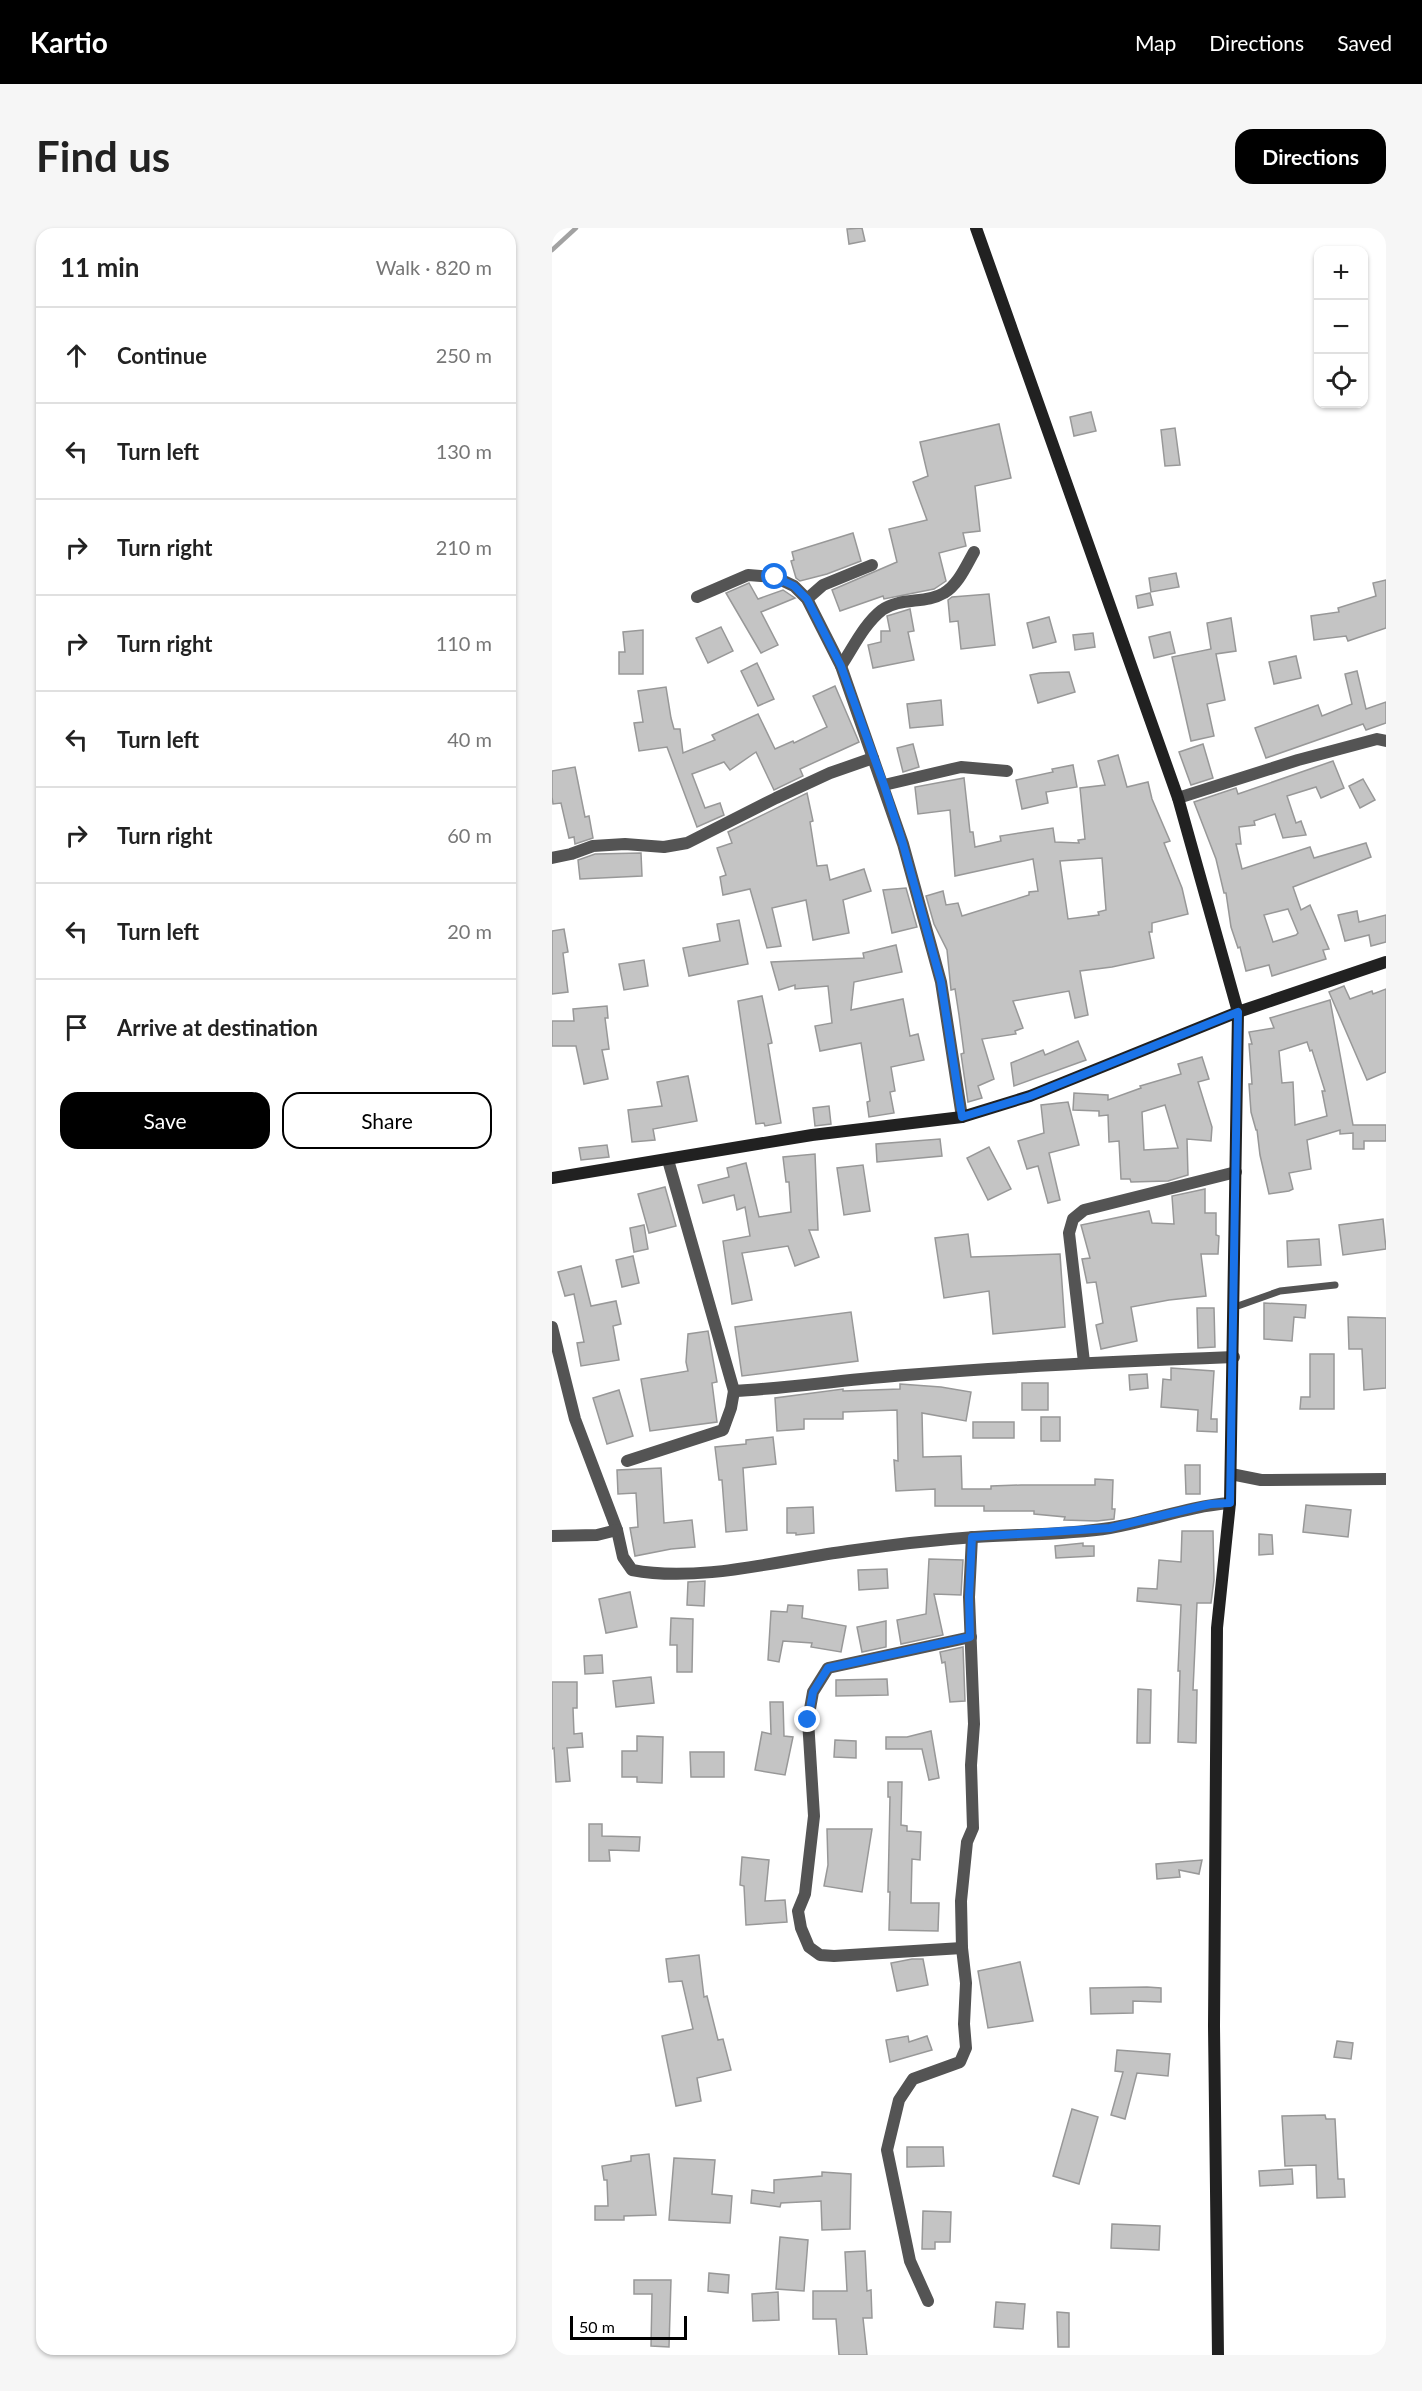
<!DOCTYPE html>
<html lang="en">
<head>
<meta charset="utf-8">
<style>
  body { margin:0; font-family:Lato,sans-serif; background:#f6f6f6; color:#222 }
  .controls { position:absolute; right:18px; top:18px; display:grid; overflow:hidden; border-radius:12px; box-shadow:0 2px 4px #0004 }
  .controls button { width:54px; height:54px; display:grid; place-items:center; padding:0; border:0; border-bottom:2px solid #e0e0e0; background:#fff; color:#222; font:30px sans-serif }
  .scale { position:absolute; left:18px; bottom:15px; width:117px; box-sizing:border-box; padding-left:6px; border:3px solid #000; border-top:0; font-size:16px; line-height:21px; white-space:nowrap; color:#000; -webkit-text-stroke:4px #fff; paint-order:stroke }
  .stop { position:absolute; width:18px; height:18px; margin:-14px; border:4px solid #1a73e8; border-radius:50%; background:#fff }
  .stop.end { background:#1a73e8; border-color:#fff; box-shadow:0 2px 6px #0008 }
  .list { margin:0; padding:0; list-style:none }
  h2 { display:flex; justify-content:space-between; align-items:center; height:78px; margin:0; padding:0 24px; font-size:26px }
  h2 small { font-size:20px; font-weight:400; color:#767676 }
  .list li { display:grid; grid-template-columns:39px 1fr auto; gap:18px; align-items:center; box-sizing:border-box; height:96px; padding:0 24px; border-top:2px solid #e0e0e0 }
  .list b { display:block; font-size:22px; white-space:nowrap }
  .list em { font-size:20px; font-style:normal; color:#767676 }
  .actions { display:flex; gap:12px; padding:18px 24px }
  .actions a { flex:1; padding:14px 0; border:2px solid #000; border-radius:18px; text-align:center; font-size:21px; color:#000 }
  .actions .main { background:#000; color:#fff }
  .icon { flex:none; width:33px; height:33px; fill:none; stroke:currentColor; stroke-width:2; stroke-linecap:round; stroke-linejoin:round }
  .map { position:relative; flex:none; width:834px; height:2127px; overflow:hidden; border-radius:18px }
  header { display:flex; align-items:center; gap:36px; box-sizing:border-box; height:84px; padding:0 30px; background:#000; color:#fff }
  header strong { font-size:28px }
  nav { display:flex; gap:33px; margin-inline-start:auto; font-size:21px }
  .intro { display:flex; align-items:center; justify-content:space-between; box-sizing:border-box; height:144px; padding:0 36px }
  h1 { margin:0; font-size:42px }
  .button { padding:15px 27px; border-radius:18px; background:#000; color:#fff; font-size:21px; font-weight:700 }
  main { display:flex; gap:36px; padding:0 36px }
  aside { flex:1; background:#fff; border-radius:18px; box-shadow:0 2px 4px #0004 }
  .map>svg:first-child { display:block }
</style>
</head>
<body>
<header>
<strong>Kartio</strong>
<nav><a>Map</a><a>Directions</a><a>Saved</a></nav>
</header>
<div class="intro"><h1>Find us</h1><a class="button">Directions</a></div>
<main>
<aside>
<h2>11 min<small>Walk · 820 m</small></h2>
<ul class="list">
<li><svg class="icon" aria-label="ahead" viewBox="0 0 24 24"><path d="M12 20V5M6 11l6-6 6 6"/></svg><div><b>Continue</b></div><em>250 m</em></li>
<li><svg class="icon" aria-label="left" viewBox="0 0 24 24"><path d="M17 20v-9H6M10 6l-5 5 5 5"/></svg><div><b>Turn left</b></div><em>130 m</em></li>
<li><svg class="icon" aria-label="right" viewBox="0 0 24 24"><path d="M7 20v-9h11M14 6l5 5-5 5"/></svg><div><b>Turn right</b></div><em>210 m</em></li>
<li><svg class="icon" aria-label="right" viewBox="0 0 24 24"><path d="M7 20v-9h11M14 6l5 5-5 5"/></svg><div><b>Turn right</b></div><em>110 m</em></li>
<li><svg class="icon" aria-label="left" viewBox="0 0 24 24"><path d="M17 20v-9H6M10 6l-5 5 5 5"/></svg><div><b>Turn left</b></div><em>40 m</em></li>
<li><svg class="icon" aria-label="right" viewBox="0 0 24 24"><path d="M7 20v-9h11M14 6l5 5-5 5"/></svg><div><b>Turn right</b></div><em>60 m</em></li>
<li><svg class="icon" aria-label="left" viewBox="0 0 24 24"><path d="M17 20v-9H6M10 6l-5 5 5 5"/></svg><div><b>Turn left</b></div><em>20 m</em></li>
<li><svg class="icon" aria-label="arrive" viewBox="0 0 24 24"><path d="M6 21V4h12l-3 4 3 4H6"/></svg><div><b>Arrive at destination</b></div></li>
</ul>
<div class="actions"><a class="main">Save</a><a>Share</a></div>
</aside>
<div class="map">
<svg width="834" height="2127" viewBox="0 0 834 2127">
  <rect width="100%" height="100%" fill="#fff"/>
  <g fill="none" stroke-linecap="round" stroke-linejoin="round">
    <path stroke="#a2a2a2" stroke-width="4.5" d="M0 22 24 0"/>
  </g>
  <g fill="#c4c4c4" stroke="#989898" stroke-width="1.5" fill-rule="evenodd">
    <path d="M310 0 313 13 297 16 295 1Z"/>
    <path d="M539 184 544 203 522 208 518 189Z"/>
    <path d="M447 196 459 250 423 258 428 303 411 305 414 318 387 325 394 353 382 361 332 371 331 368 288 383 280 362 345 334 337 301 375 292 361 254 376 248 368 214Z"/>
    <path d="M623 200 628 237 613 238 609 202Z"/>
    <path d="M301 305 309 333 275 346 248 353 244 350 239 333 242 332 240 324Z"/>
    <path d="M624 345 627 359 599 364 597 350Z"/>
    <path d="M834 352V400L796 413 794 408 762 412 759 388 787 384 786 380 824 368 821 355Z"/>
    <path d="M197 355 206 371 231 362 243 370 209 384 226 417 209 425 174 365Z"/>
    <path d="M598 365 601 377 586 380 584 368Z"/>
    <path d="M437 366 443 417 409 421 406 393 398 394 396 372 400 369Z"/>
    <path d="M358 381 362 403 356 404 362 432 321 440 316 417 329 414V403H338L335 388Z"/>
    <path d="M497 389 504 414 481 420 475 395Z"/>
    <path d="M679 390 684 423 664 426 673 472 655 476 662 508 639 513 620 429 659 421 655 395Z"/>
    <path d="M169 399 181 423 156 435 144 410Z"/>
    <path d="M91 402V446H67V424H73L71 404Z"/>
    <path d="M618 404 623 425 602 430 597 409Z"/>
    <path d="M541 405 543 419 523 422 521 407Z"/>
    <path d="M744 428 749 450 722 456 717 434Z"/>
    <path d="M205 435 222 471 206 478 189 443Z"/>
    <path d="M805 443 814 481 834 474V495L814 502 811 496 714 530 703 500 766 477 770 488 800 476 793 446Z"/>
    <path d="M517 444 523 464 486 475 478 447 488 445Z"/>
    <path d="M283 458 307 514 248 541 251 548 222 562 204 524 178 542 172 534 140 546 153 580 168 575 172 587 145 599 115 519 87 523 82 495 91 494 86 463 114 459 119 490 122 501H128L131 525 163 512 160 507 206 486 223 521 241 513 242 515 275 499 261 468Z"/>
    <path d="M389 472 391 497 358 500 355 476Z"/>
    <path d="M361 516 367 539 351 544 345 520Z"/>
    <path d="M651 516 661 550 639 557 627 524Z"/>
    <path d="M566 527 575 559 596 554 600 571 618 613 612 615 630 660 636 686 600 695V704H597L602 730 560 739 528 743 536 787 523 790 517 763 461 773 471 800 463 803 464 806 430 811 442 851 426 858 430 870 416 874 409 826 412 825 407 787 403 761 399 762 395 722 382 696 374 668 391 663 394 677 406 675 410 688 477 667V664L486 663 481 631 403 648 398 582 366 586 363 559 412 550 418 604H421L423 619 449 613 448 608 501 600 503 614 527 615 526 612 533 611 528 560 553 557 546 533ZM550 630 554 682 546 684 547 687 516 691 508 633Z"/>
    <path d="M781 533 792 560 769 570 764 559 735 568 744 595 749 593 754 607 731 610 723 586 702 593 703 597 687 599 689 616H684L690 641 758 619 762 630 814 615 819 629 741 659 749 682 758 677 777 721 771 722 774 731 720 748 717 737 694 743 688 719 686 720 679 699 674 665H672L664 631 642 574 684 560 686 566ZM736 681 746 705 744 707 721 714 712 687Z"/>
    <path d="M521 537 525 559 494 564 496 575 470 581 464 552 501 544 500 541Z"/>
    <path d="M23 539 33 589 37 588 41 610 23 616 22 609 17 610 9 575 1 576 0 569V543Z"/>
    <path d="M811 551 823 572 808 580 797 558Z"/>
    <path d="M255 565 261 593 258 594 265 638 275 637 278 652 312 641 319 663 291 672 297 705 261 712 254 672 220 680 229 718 215 720 198 661 171 667 168 649 174 647 165 620 180 615 176 604Z"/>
    <path d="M89 625 90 648 28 651 26 632 43 626Z"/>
    <path d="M354 660 365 699 340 705 331 662Z"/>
    <path d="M805 683 807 694 834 687V714L819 718 817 707 793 713 786 687Z"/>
    <path d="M187 692 196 736 137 748 131 720 168 713 165 696Z"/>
    <path d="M12 701 16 724 11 725 16 764 0 766V703Z"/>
    <path d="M344 717 350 744 302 754 299 782 351 771 358 808 366 806 372 832 339 839 343 863 338 864 342 885 317 889 315 874 318 873 309 815 268 823 263 798 280 795 276 758 243 761V757L227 762 219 734 312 730 311 725Z"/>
    <path d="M92 732 96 758 72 762 67 736Z"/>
    <path d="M792 758 798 771 820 763 821 766 834 761V844L815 852 777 764Z"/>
    <path d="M210 768 220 815 216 816 229 895 213 898 212 895 204 896 186 773Z"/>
    <path d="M778 772 801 897H834V913H812V921H801V905L788 906V902L755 912 759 941 737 945 741 961 737 963 717 966 708 927 705 902H704L699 884 697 856H700L699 842 697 816H700L697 804 722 800 718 790ZM755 814 758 823 760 822 773 863H770L775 888 743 897 741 854 730 855 727 823Z"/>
    <path d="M55 778 56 790H53L57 821 50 822 56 851 32 856 24 818H0V793H22L21 781Z"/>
    <path d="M526 813 534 832 462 858 459 835 491 822 493 827Z"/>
    <path d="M650 829 657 851 646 854 660 899 659 913 635 911 636 947 616 953 579 954 578 951H569L567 913 557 914 556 887 547 888V883L521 882 522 865 556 867V872L589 860 588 858 629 846 626 836ZM613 877 626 920 592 922 590 884Z"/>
    <path d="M136 848 145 893 101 901 103 912 80 914 76 882 110 878 105 854Z"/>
    <path d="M516 874 527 917 497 925 508 972 496 975 486 938 475 941 466 913 492 905 489 877Z"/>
    <path d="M277 878 279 896 263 898 261 880Z"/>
    <path d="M388 911 390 928 325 934 324 916Z"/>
    <path d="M55 917 57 929 29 932 27 920Z"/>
    <path d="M437 919 459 961 436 972 415 930Z"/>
    <path d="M263 926 266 1002H257L267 1029 243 1038 236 1018 190 1025 200 1072 180 1076 171 1013 198 1008 193 979 185 982 182 967 151 975 146 957 177 949 175 940 194 935 207 989 239 984 237 954H234L231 929Z"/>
    <path d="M311 937 318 983 292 987 285 940Z"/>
    <path d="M113 959 124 998 97 1005 86 966Z"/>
    <path d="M653 961V985H664V1007L667 1008 666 1026H649L654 1068 617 1072 579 1079 585 1113 549 1121 544 1097 551 1095 544 1054 535 1055 530 1031 538 1030 529 997 597 983 600 995 622 996 620 968Z"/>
    <path d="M831 991 834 1021 791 1027 787 997Z"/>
    <path d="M92 997 96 1021 82 1024 78 1000Z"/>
    <path d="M416 1006 419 1029 508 1026 513 1099 441 1106 437 1063 392 1070 383 1010Z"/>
    <path d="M767 1011 769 1037 736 1039 735 1013Z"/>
    <path d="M81 1028 87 1055 70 1059 64 1032Z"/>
    <path d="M29 1038 39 1078 64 1073 69 1096 61 1098 67 1132 29 1138 25 1115 32 1114 22 1066 13 1068 6 1044Z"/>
    <path d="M712 1075 754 1077 753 1090 742 1089 740 1113 712 1111Z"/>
    <path d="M645 1080H662L663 1119 646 1120Z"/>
    <path d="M299 1084 306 1133 190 1148 183 1099Z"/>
    <path d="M796 1089 834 1090V1160L812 1162 810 1121H797Z"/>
    <path d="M156 1103 165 1154 160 1155 165 1194 98 1203 89 1151 136 1143 134 1134 136 1106Z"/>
    <path d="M758 1126H782V1181H748L749 1169H758Z"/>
    <path d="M619 1140 662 1143 659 1191H665V1204L645 1203 646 1182 609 1179 611 1151 619 1152Z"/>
    <path d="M595 1146 596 1160 578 1162 577 1147Z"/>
    <rect x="470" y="1155" width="26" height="27"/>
    <path d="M348 1156 389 1159 419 1164 414 1193 370 1185 371 1229 409 1228 410 1261H439V1258L469 1257H543V1251L561 1252 560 1281H563L562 1291 545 1293 512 1292 513 1289 482 1286V1283H432V1278H383V1261L344 1263 342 1232 346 1233 345 1182 291 1184V1191H252V1201L225 1203 223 1170 291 1161V1163L348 1161Z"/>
    <path d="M67 1162 81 1208 55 1216 41 1170Z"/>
    <rect x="489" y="1189" width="19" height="24"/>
    <rect x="421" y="1194" width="41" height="16"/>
    <path d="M221 1209 224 1236 191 1240 195 1302 174 1304 170 1252H167L163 1219 194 1216V1212Z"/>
    <path d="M633 1237H648V1266H634Z"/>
    <path d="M109 1240 112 1295 140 1292 143 1319 119 1321 83 1328 78 1300 86 1299 84 1265 66 1266 65 1242Z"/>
    <path d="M754 1277 799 1282 796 1309 751 1304Z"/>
    <path d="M261 1279 262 1305 244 1307V1305H235V1280Z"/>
    <path d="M630 1303H661L662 1352 659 1375H645L641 1462H645L644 1515 626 1514 628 1443H626L629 1377 585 1373 586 1360 605 1361 607 1332 629 1334Z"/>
    <path d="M707 1306 720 1307 721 1326 707 1327Z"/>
    <path d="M531 1315V1318H542V1328L504 1330 503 1318Z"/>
    <path d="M377 1331 411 1332 409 1367 382 1366 391 1407 349 1416 345 1392 374 1386Z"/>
    <path d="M335 1341 336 1360 307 1362 306 1342Z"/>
    <path d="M153 1353 152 1378 135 1377 136 1354Z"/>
    <path d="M78 1364 85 1399 54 1405 47 1371Z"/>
    <path d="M236 1377 251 1378 250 1390 294 1398 289 1424 259 1419 260 1415 231 1413 227 1434 216 1432 219 1383 235 1384Z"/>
    <path d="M119 1390 141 1391 140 1444H125V1417H118Z"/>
    <path d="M334 1393V1419L310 1424 305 1399Z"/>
    <path d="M411 1419 413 1473 398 1474 393 1434 390 1435 388 1424Z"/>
    <path d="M50 1427 51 1445 33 1446 32 1428Z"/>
    <path d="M99 1449 102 1475 64 1479 61 1453Z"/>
    <path d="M335 1451 336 1467 284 1468V1452Z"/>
    <path d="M0 1454H25V1480H21L22 1506 30 1505 31 1519 15 1520 18 1553 4 1554 2 1520 0 1521Z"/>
    <path d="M586 1461 599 1462 598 1515H585Z"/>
    <path d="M218 1474H231L232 1508 241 1509 233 1547 203 1542 210 1504 219 1506Z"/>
    <path d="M379 1503 387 1550 377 1552 370 1521H334V1509H355Z"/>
    <path d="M85 1508 111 1509 110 1555 85 1554V1549H70V1523H85Z"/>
    <path d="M283 1512 304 1513V1530L282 1529Z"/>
    <path d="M138 1524H172V1549H139Z"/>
    <path d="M336 1554H350L349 1597 355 1598V1603L369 1604 368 1632 360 1631 359 1675H387L386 1703 337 1702 338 1664H336L338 1569H336Z"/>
    <path d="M37 1596H50V1608L88 1609 87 1623 57 1622 58 1633H37Z"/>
    <path d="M275 1601H320L310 1664 272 1658 276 1637Z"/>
    <path d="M190 1629 217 1632 213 1673 233 1672 235 1694 194 1697 192 1658 188 1657Z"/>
    <path d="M650 1632 647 1646 627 1642 628 1649 605 1651 604 1636Z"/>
    <path d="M147 1727 152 1769 155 1768 166 1812 171 1811 179 1842 145 1850 149 1873 124 1878 110 1808 141 1801 130 1753 117 1754 114 1731Z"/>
    <path d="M360 1731H371L376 1757 345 1763 339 1735Z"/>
    <path d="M468 1734 481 1793 436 1800 426 1743Z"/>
    <path d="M595 1759 609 1760V1774L581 1773V1785L539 1786 538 1760Z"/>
    <path d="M356 1808 357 1814 375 1808 380 1822 338 1834 334 1812Z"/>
    <path d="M785 1813 801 1815 799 1831 782 1829Z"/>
    <path d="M565 1822 618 1826 616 1848 585 1845 573 1891 559 1887 571 1844 563 1843Z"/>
    <path d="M520 1881 546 1889 527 1956 501 1948Z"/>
    <path d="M773 1887 774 1891H783L786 1951H792L793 1969 765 1970 764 1937 733 1938 730 1888Z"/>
    <path d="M355 1919H391L392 1938 355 1939Z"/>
    <path d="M97 1926 104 1987 72 1988V1992H43V1978H56L55 1952H52L50 1938 79 1933V1928Z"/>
    <path d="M122 1930 163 1932 160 1966 180 1968 178 1995 117 1992Z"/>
    <path d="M740 1941 741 1956 708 1958 707 1943Z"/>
    <path d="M270 1944 299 1946 298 2001 270 2002 269 1973 229 1975 228 1979 199 1975 200 1962 222 1965V1952L270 1948Z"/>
    <path d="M371 1983 399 1984 398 2014H383V2021H370Z"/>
    <path d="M560 1996 608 1998 607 2022 559 2020Z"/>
    <path d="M228 2009 256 2012 252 2063 224 2061Z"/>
    <path d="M313 2023 315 2063 319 2062 320 2090H311L315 2127H287L284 2091H261V2063H295L293 2024Z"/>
    <path d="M157 2045 177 2047 176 2065 156 2063Z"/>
    <path d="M82 2052H119L117 2119 99 2118 100 2066H82Z"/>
    <path d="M226 2064 227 2092 201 2093 200 2066Z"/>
    <path d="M444 2074 473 2076 471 2101 442 2099Z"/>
    <path d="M505 2084 517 2085V2119H506Z"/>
  </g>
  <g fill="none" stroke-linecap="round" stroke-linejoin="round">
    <path stroke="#545454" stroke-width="7" d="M683 1079 728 1063 783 1057"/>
    <g stroke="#545454" stroke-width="12">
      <path d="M145 369 196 347 223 349 242 358 255 371 289 438 321 530"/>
      <path d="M255 371 271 357 320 337"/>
      <path d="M289 438C301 420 312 396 330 382 348 369 374 376 392 365 406 357 414 338 422 324"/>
      <path d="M332 557 409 539 455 543"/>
      <path d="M626 570 746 532 825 511 834 513"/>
      <path d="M0 630 19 626 41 618 73 616 112 619 135 615 224 570 278 545 321 530 351 616 389 754 410 889"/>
      <path d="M116 932 182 1163C240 1160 297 1151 354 1147 463 1138 573 1133 682 1129"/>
      <path d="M0 1099 23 1191 65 1302 71 1329 80 1342C147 1355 229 1332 296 1323 338 1317 381 1312 423 1309 467 1306 514 1307 558 1300 599 1293 637 1278 678 1275"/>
      <path d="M532 1134 517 1005 521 991 532 982 684 944"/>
      <path d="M75 1233 171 1202 179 1180 182 1163"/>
      <path d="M679 1246 709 1252 834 1251"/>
      <path d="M0 1308 45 1307 65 1302"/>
      <path d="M410 1720 282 1728 268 1727 257 1719 249 1700 246 1683 253 1666 262 1588 256 1492 261 1464 276 1440 419 1409"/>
      <path d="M376 2073 358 2033 335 1922 347 1872 361 1851 408 1834 414 1820 412 1796 414 1755 410 1720 409 1673 415 1614 421 1600 419 1537 422 1496 417 1369 420 1309"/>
    </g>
    <g stroke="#212121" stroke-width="12">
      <path d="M424 0 626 570 686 784 678 1275 665 1400 662 1798 666 2127"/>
      <path d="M0 950 260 907 410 889 478 868 686 784 834 734"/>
    </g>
  </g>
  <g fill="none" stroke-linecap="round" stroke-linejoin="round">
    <path stroke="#1a73e8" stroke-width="8" d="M223 349 242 358 255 371 289 438 332 557 351 616 389 754 410 889 478 868 686 784 678 1275 658 1276 558 1300 420 1309 417 1369 418 1409 276 1440 261 1464 256 1492"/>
  </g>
</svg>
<div class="controls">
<button>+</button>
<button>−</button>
<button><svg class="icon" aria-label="locate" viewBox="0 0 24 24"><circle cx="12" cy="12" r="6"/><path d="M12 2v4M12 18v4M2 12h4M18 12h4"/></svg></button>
</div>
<div class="scale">50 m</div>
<div class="stop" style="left:223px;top:349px"></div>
<div class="stop end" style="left:256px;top:1492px"></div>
</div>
</main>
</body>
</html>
